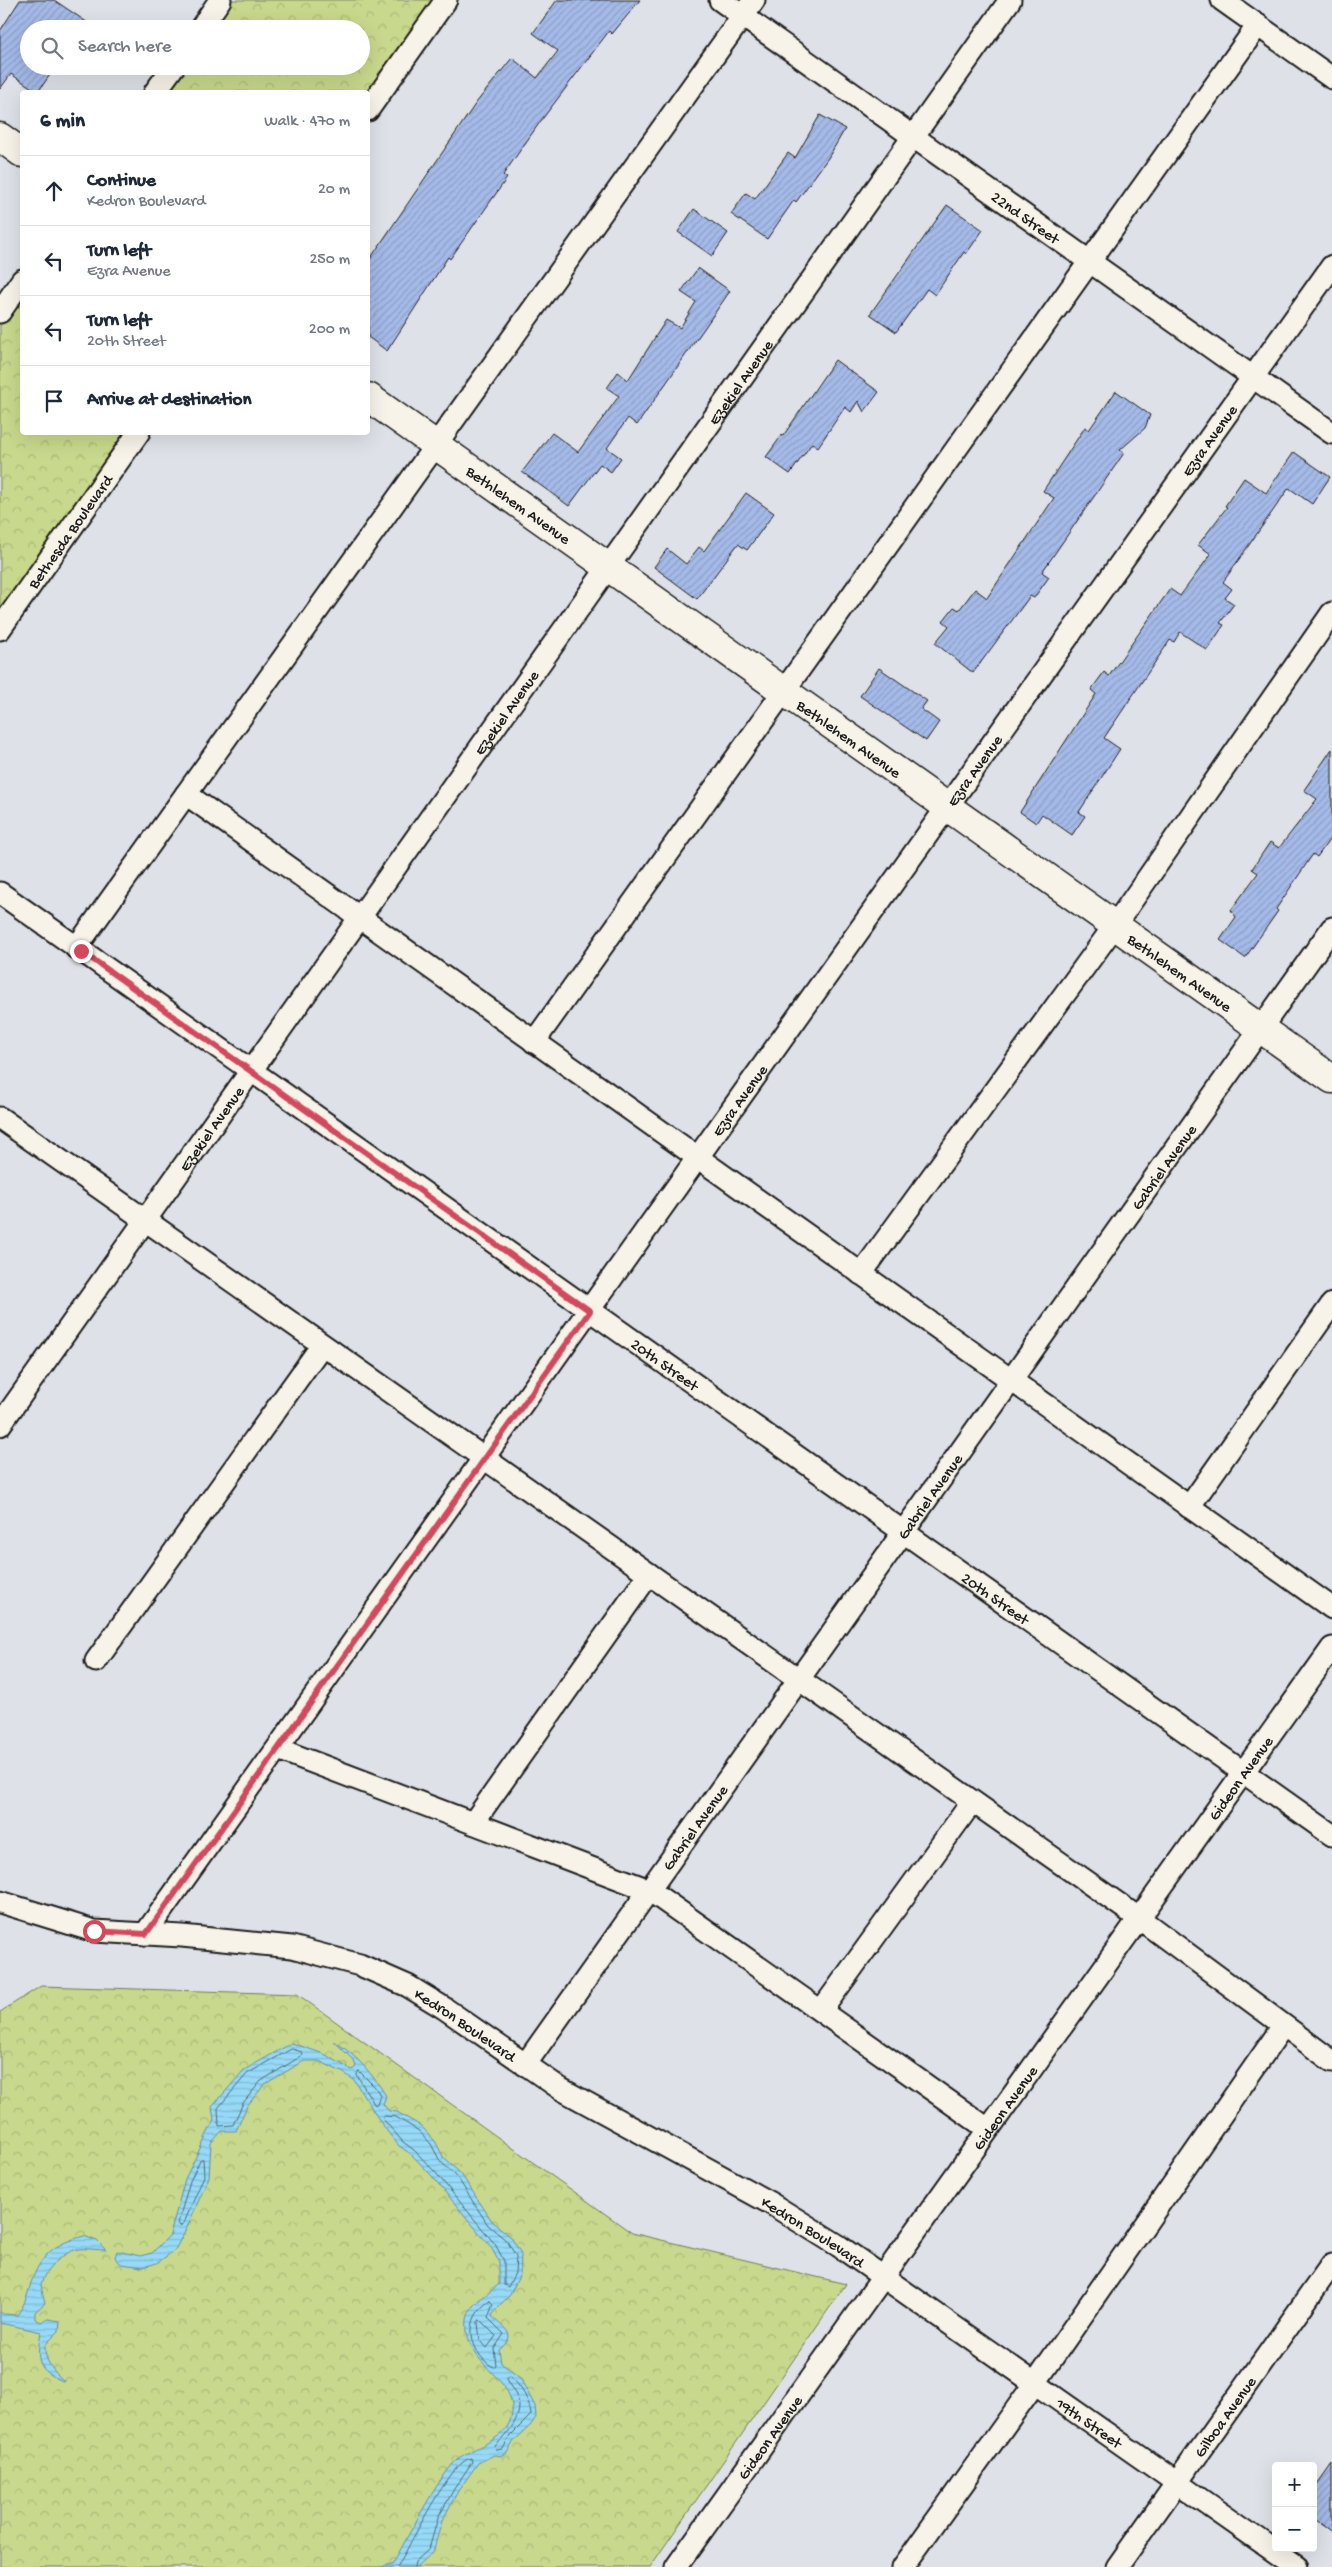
<!DOCTYPE html>
<html lang="en">
<head>
<meta charset="utf-8">
<style>
  body { margin:0; font-family:"Gochi Hand",sans-serif; background:#f2f2f3; color:#1f2937 }
  .controls { position:absolute; right:15px; bottom:15px; display:grid; overflow:hidden; border-radius:5px; box-shadow:0 5px 20px #0002 }
  .controls button { width:45px; height:45px; display:grid; place-items:center; padding:0; border:0; border-bottom:1px solid #e0e1e3; background:#fff; color:#1f2937; font:25px sans-serif }
  .stop { position:absolute; width:15px; height:15px; margin:-11px; border:4px solid #d1495b; border-radius:50%; background:#fff }
  .stop.end { background:#d1495b; border-color:#fff; box-shadow:0 1px 5px #0008 }
  .list { margin:0; padding:0; list-style:none }
  h2 { display:flex; justify-content:space-between; align-items:center; height:65px; margin:0; padding:0 20px; font-size:21px }
  h2 small { font-size:16px; font-weight:400; color:#747a83 }
  .list li { display:grid; grid-template-columns:32px 1fr auto; gap:15px; align-items:center; box-sizing:border-box; height:70px; padding:0 20px; border-top:1px solid #e0e1e3 }
  .list b { display:block; font-size:19px; white-space:nowrap }
  .list p { margin:0; font-size:16px; white-space:nowrap; color:#747a83 }
  .list em { font-size:16px; font-style:normal; color:#747a83 }
  .icon { flex:none; width:28px; height:28px; fill:none; stroke:currentColor; stroke-width:2; stroke-linecap:round; stroke-linejoin:round }
  .map { position:relative; flex:none; width:1332px; height:2567px; overflow:hidden }
  .search { position:absolute; background:#fff; box-shadow:0 5px 20px #0002; left:20px; top:20px; width:350px; height:55px; display:flex; align-items:center; gap:12px; box-sizing:border-box; padding:0 18px; border-radius:28px; color:#747a83; font-size:19px }
  .panel { position:absolute; background:#fff; box-shadow:0 5px 20px #0002; left:20px; top:90px; width:350px; height:345px; border-radius:5px }
  .map>svg:first-child { display:block }
</style>
</head>
<body>
<div class="map">
<svg width="1332" height="2567" viewBox="0 0 1332 2567">
  <defs>
    <pattern id="forest-crowns" width="20" height="18" patternUnits="userSpaceOnUse" patternTransform="scale(1.25)"><rect width="20" height="18" fill="#c8d88c"/><path d="M2 6a3 3 0 1 1 6 0M12 15a3 3 0 1 1 6 0" fill="none" stroke="#abb978"/></pattern>
    <pattern id="water-rules" width="6" height="5" patternUnits="userSpaceOnUse" patternTransform="scale(1.25)"><rect width="6" height="5" fill="#96daf8"/><path d="M0 2.5h6" fill="none" stroke="#81bad4"/></pattern>
    <pattern id="building-hatch" width="6" height="6" patternUnits="userSpaceOnUse" patternTransform="scale(1.25)"><rect width="6" height="6" fill="#a4bae8"/><path d="M-1 1l2-2M0 6l6-6M5 7l2-2" fill="none" stroke="#8d9fc6"/></pattern>
  </defs>
  <rect width="100%" height="100%" fill="#dee2e8"/>
  <filter id="ink" filterUnits="userSpaceOnUse"><feTurbulence type="fractalNoise" baseFrequency=".02" numOctaves="2"/><feDisplacementMap in="SourceGraphic" scale="10" xChannelSelector="R" yChannelSelector="G"/><feConvolveMatrix kernelMatrix="1 2 1 2 8 2 1 2 1" color-interpolation-filters="sRGB"/></filter>
  <g filter="url(#ink)">
    <g fill="url(#forest-crowns)" stroke="#727a54">
      <path d="M220 0H446L368 92H155L174 66H361V29H200Z"/>
      <path d="M22 280V432L138 433 0 627V312Z"/>
      <path d="M41 1986 297 1994 632 2233 846 2284 650 2567H0V2012Z"/>
    </g>
    <g fill="url(#water-rules)" stroke="#658ea0">
      <path d="M334 2041C356 2055 373 2074 386 2096L383 2104 389 2111 397 2112 421 2126 435 2141 444 2158 461 2174 492 2221 511 2237 521 2254 520 2274 510 2295 495 2310 492 2316C503 2330 520 2332 499 2350L501 2363 520 2378 535 2406 536 2417 531 2425 514 2441 507 2453 502 2456 494 2455 478 2463 458 2491 442 2521 433 2552 417 2567H381L393 2563C407 2539 440 2473 459 2458 477 2445 509 2440 512 2413 516 2380 471 2367 467 2331 466 2321 467 2314 473 2306 478 2300 492 2291 499 2284V2262L491 2247 431 2175 411 2154 399 2146 383 2126 354 2080 344 2073 319 2061H304L265 2084 247 2106 236 2131H222L211 2143 209 2177 188 2225 175 2250 157 2263 143 2267 121 2264 115 2257 117 2251 140 2256 152 2253 170 2235 185 2179 214 2120 212 2107 244 2070 292 2043 324 2054 352 2070 356 2067 354 2061Z"/>
      <path d="M84 2236 97 2241 106 2250C97 2250 87 2248 78 2249 65 2251 44 2270 41 2284 41 2289 44 2297 45 2303L35 2312V2319L41 2322 48 2319 60 2321 59 2331 45 2345C44 2361 53 2371 65 2382 36 2370 36 2360 41 2332L0 2323V2312L3 2314 17 2315C24 2306 27 2297 30 2286 40 2255 53 2244 84 2236Z"/>
    </g>
    <g fill="none" stroke-linecap="round" stroke-linejoin="round">
      <g stroke="#4d6874" stroke-width="1">
        <path d="M292 2049 302 2052 303 2055 261 2081 243 2103 233 2125 219 2126 218 2108 247 2074Z"/>
        <path d="M359 2071 375 2087 380 2095 377 2105 374 2104 357 2075Z"/>
        <path d="M384 2116 396 2117 419 2131 431 2144 440 2161 457 2177 488 2225 507 2241 516 2256 515 2273 508 2287 504 2285V2261L495 2244 435 2172 414 2150 403 2142 383 2119Z"/>
        <path d="M203 2159 204 2176 184 2223 180 2226 178 2223 190 2181 200 2160Z"/>
        <path d="M490 2301 493 2304 488 2318 504 2334 494 2349 496 2365 493 2367C469 2353 462 2317 490 2301Z"/>
        <path d="M480 2320 496 2336 487 2348 480 2340 478 2323Z"/>
        <path d="M509 2376C521 2385 530 2401 531 2415L510 2436 503 2449 496 2450 495 2446C507 2435 525 2415 517 2397 514 2391 509 2385 506 2379Z"/>
        <path d="M397 2567C411 2545 449 2462 471 2458L472 2462 454 2489 438 2518 429 2549 415 2562 414 2567"/>
      </g>
    </g>
    <g fill="url(#building-hatch)" stroke="#1c1c1c">
      <path d="M20 0H54L97 29H29V66H56L38 92 11 74 0 89V31Z"/>
      <path d="M557 0H640L612 34 609 31 540 122 503 175 507 178 450 259 448 257 387 351 368 337V262L476 103 512 58 537 78 558 51 533 33Z"/>
      <path d="M820 115 845 129 828 158 796 202 794 200 767 239 731 214 746 193 755 199 788 153 795 158Z"/>
      <path d="M947 205 983 230 966 254 964 252 935 295 927 289 896 332 870 314Z"/>
      <path d="M694 209 728 233 712 256 678 232Z"/>
      <path d="M698 268 730 291 637 425 628 418 607 448 621 458 611 472 600 464 569 506 522 472 552 433 578 452 619 396 607 388 618 372 628 380 666 320 680 328 696 302 681 292Z"/>
      <path d="M835 360 879 392 864 412 858 401 851 412 845 407 818 447 812 443 790 474 766 457 782 435 783 436Z"/>
      <path d="M1116 391 1150 415 1145 428 1120 450 1124 453 1042 572 1049 577 1034 598 1030 596 973 673 935 643 949 626 943 621 954 607 959 610 975 589 987 598 1054 498 1043 491 1085 427 1089 430Z"/>
      <path d="M1294 452 1330 477 1312 504 1289 488 1223 582 1232 589 1225 598 1234 604 1220 623 1224 625 1207 650 1180 632 1174 642 1170 640 1104 738 1120 749 1079 812 1085 816 1072 835 1042 814 1036 823 1020 812 1096 694 1091 690 1104 672 1109 676 1170 589 1180 596 1211 554 1198 545 1227 507 1225 506 1244 478 1266 493Z"/>
      <path d="M746 493 774 513 747 550 738 544 697 599 654 567 667 549 686 564 699 547 704 551Z"/>
      <path d="M879 668 927 701 921 709 939 722 926 741 860 696Z"/>
      <path d="M1332 749V836L1317 857 1313 854 1276 909 1278 911 1245 958 1220 940 1236 917 1231 910 1258 873 1252 869 1270 842 1279 848 1317 799 1304 790Z"/>
      <path d="M1332 2464V2532L1313 2519V2491Z"/>
    </g>
    <g fill="none" stroke-linecap="round" stroke-linejoin="round">
      <g stroke="#1c1c1c" stroke-width="25">
        <g id="minor">
          <path id="s1" d="M720 0 1332 433"/>
          <path d="M1222 0 1332 78"/>
          <path d="M200 29 220 0"/>
          <path d="M155 92 174 66"/>
          <path d="M368 110 446 0"/>
          <path d="M0 312 22 280"/>
          <path id="s2" d="M0 629 139 432"/>
          <path d="M186 794 1332 1608"/>
          <path id="s3" d="M0 893 1332 1835"/>
          <path d="M76 948 754 0"/>
          <path d="M534 1042 1258 25"/>
          <path d="M0 1118 1140 1919 1332 2061"/>
          <path d="M861 1274 1115 925 1332 613"/>
          <path id="s4" d="M0 1425 1010 0"/>
          <path d="M1189 1507 1332 1304"/>
          <path d="M96 1661 322 1345"/>
          <path d="M278 1749 649 1890 988 2129"/>
          <path d="M473 1823 649 1574"/>
          <path id="s5" d="M0 1902 94 1931 182 1936 292 1947 360 1965 408 1986 444 2008 561 2089 770 2203 839 2246 1297 2567"/>
          <path id="s6" d="M145 1934 1332 266"/>
          <path d="M821 2011 972 1802"/>
          <path id="s7" d="M525 2065 1332 928"/>
          <path id="s8" d="M676 2567 1332 1648"/>
          <path d="M903 2567 1035 2383 1283 2026"/>
          <path id="s9" d="M1117 2567 1332 2264"/>
        </g>
      </g>
      <g stroke="#1c1c1c" stroke-width="31">
        <g id="major">
          <path d="M0 137 22 153"/>
          <path id="s10" d="M368 397 1332 1079"/>
        </g>
      </g>
      <use href="#minor" stroke="#f7f3e8" stroke-width="21"/>
      <use href="#major" stroke="#f7f3e8" stroke-width="28"/>
    </g>
  </g>
  <g fill="none" stroke-linecap="round" stroke-linejoin="round" filter="url(#ink)">
    <path stroke="#d1495b" stroke-width="6" d="M81 951 590 1311 146 1934 94 1931"/>
  </g>
  <g text-anchor="middle" stroke-width="4" stroke-linejoin="round" paint-order="stroke">
    <g font-size="16" fill="#1c1c1c" stroke="#f7f3e8">
      <text dy="6" stroke="none"><textPath href="#s1" startOffset="375">22nd Street</textPath></text>
      <text dy="6" stroke="none"><textPath href="#s4" startOffset="1279">Ezekiel Avenue</textPath></text>
      <text dy="6" stroke="none"><textPath href="#s6" startOffset="1834">Ezra Avenue</textPath></text>
      <text dy="6" stroke="none"><textPath href="#s10" startOffset="185">Bethlehem Avenue</textPath></text>
      <text dy="6" stroke="none"><textPath href="#s2" startOffset="120">Bethesda Boulevard</textPath></text>
      <text dy="6" stroke="none"><textPath href="#s4" startOffset="874">Ezekiel Avenue</textPath></text>
      <text dy="6" stroke="none"><textPath href="#s10" startOffset="590">Bethlehem Avenue</textPath></text>
      <text dy="6" stroke="none"><textPath href="#s6" startOffset="1429">Ezra Avenue</textPath></text>
      <text dy="6" stroke="none"><textPath href="#s10" startOffset="995">Bethlehem Avenue</textPath></text>
      <text dy="6" stroke="none"><textPath href="#s6" startOffset="1024">Ezra Avenue</textPath></text>
      <text dy="6" stroke="none"><textPath href="#s4" startOffset="364">Ezekiel Avenue</textPath></text>
      <text dy="6" stroke="none"><textPath href="#s7" startOffset="1102">Gabriel Avenue</textPath></text>
      <text dy="6" stroke="none"><textPath href="#s3" startOffset="815">20th Street</textPath></text>
      <text dy="6" stroke="none"><textPath href="#s7" startOffset="698">Gabriel Avenue</textPath></text>
      <text dy="6" stroke="none"><textPath href="#s3" startOffset="1220">20th Street</textPath></text>
      <text dy="6" stroke="none"><textPath href="#s8" startOffset="970">Gideon Avenue</textPath></text>
      <text dy="6" stroke="none"><textPath href="#s7" startOffset="292">Gabriel Avenue</textPath></text>
      <text dy="6" stroke="none"><textPath href="#s5" startOffset="489">Kedron Boulevard</textPath></text>
      <text dy="6" stroke="none"><textPath href="#s8" startOffset="565">Gideon Avenue</textPath></text>
      <text dy="6" stroke="none"><textPath href="#s5" startOffset="894">Kedron Boulevard</textPath></text>
      <text dy="6" stroke="none"><textPath href="#s9" startOffset="185">Gilboa Avenue</textPath></text>
      <text dy="6" stroke="none"><textPath href="#s5" startOffset="1230">19th Street</textPath></text>
      <text dy="6" stroke="none"><textPath href="#s8" startOffset="160">Gideon Avenue</textPath></text>
    </g>
  </g>
</svg>
<div class="controls">
<button>+</button>
<button>−</button>
</div>
<div class="stop" style="left:94px;top:1931px"></div>
<div class="stop end" style="left:81px;top:951px"></div>
<div class="search"><svg class="icon" aria-label="search" viewBox="0 0 24 24"><circle cx="10" cy="10" r="6"/><path d="M15 15l6 6"/></svg>Search here</div>
<section class="panel">
<h2>6 min<small>Walk · 470 m</small></h2>
<ul class="list">
<li><svg class="icon" aria-label="ahead" viewBox="0 0 24 24"><path d="M12 20V5M6 11l6-6 6 6"/></svg><div><b>Continue</b><p>Kedron Boulevard</p></div><em>20 m</em></li>
<li><svg class="icon" aria-label="left" viewBox="0 0 24 24"><path d="M17 20v-9H6M10 6l-5 5 5 5"/></svg><div><b>Turn left</b><p>Ezra Avenue</p></div><em>250 m</em></li>
<li><svg class="icon" aria-label="left" viewBox="0 0 24 24"><path d="M17 20v-9H6M10 6l-5 5 5 5"/></svg><div><b>Turn left</b><p>20th Street</p></div><em>200 m</em></li>
<li><svg class="icon" aria-label="arrive" viewBox="0 0 24 24"><path d="M6 21V4h12l-3 4 3 4H6"/></svg><div><b>Arrive at destination</b></div></li>
</ul>
</section>
</div>
</body>
</html>
